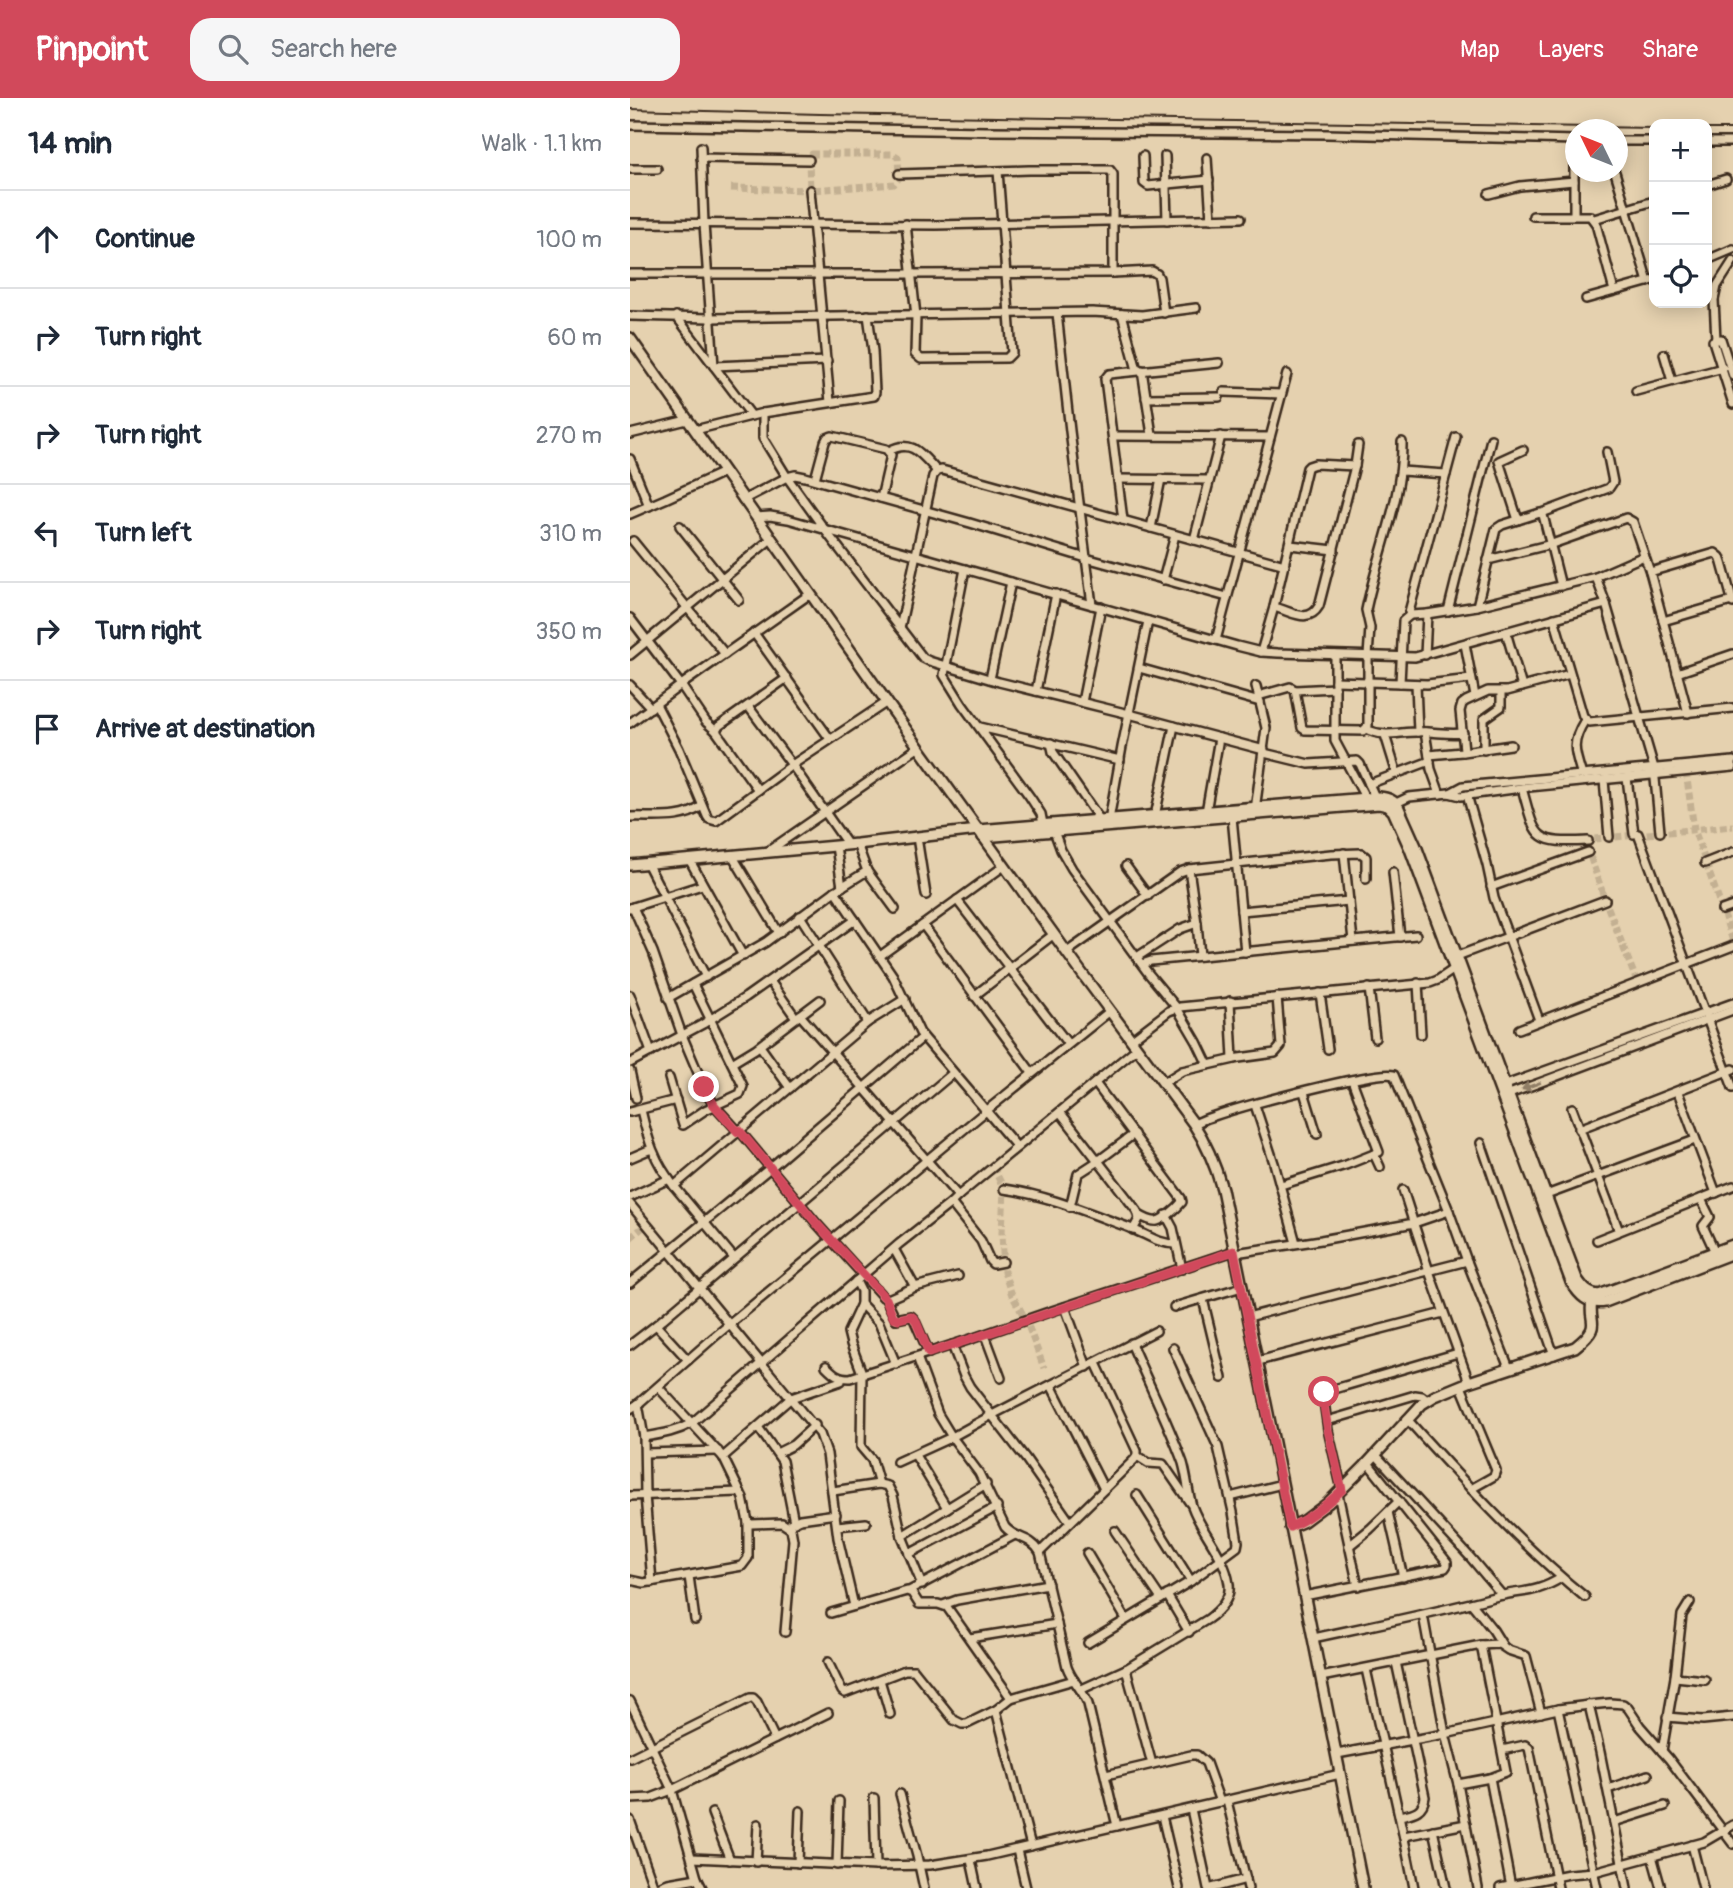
<!DOCTYPE html>
<html lang="en">
<head>
<meta charset="utf-8">
<style>
  body { margin:0; font-family:Pangolin,sans-serif; background:#f6f6f7; color:#1f2937 }
  .controls { position:absolute; right:21px; top:21px; display:grid; overflow:hidden; border-radius:14px; box-shadow:0 4px 18px #0003 }
  .controls button { width:63px; height:63px; display:grid; place-items:center; padding:0; border:0; border-bottom:2px solid #e0e1e3; background:#fff; color:#1f2937; font:35px sans-serif }
  .compass { position:absolute; left:935px; top:21px; width:63px; height:63px; border-radius:50%; background:#fff; box-shadow:0 4px 18px #0003; rotate:313deg }
  .stop { position:absolute; width:21px; height:21px; margin:-16px; border:5px solid #d1495b; border-radius:50%; background:#fff }
  .stop.end { background:#d1495b; border-color:#fff; box-shadow:0 2px 7px #0008 }
  .list { margin:0; padding:0; list-style:none }
  h2 { display:flex; justify-content:space-between; align-items:center; height:91px; margin:0; padding:0 28px; font-size:30px }
  h2 small { font-size:23px; font-weight:400; color:#747a83 }
  .list li { display:grid; grid-template-columns:46px 1fr auto; gap:21px; align-items:center; box-sizing:border-box; height:98px; padding:0 28px; border-top:2px solid #e0e1e3 }
  .list b { display:block; font-size:26px; white-space:nowrap }
  .list em { font-size:23px; font-style:normal; color:#747a83 }
  .icon { flex:none; width:38px; height:38px; fill:none; stroke:currentColor; stroke-width:2; stroke-linecap:round; stroke-linejoin:round }
  .map { position:relative; flex:none; width:1103px; height:1790px; overflow:hidden }
  header { display:flex; align-items:center; gap:42px; box-sizing:border-box; height:98px; padding:0 35px; background:#d1495b; color:#fff }
  header strong { font-size:33px }
  nav { display:flex; gap:38px; margin-inline-start:auto; font-size:24px }
  .search { width:490px; height:63px; background:#f6f6f7; display:flex; align-items:center; gap:18px; box-sizing:border-box; padding:0 24px; border-radius:21px; color:#747a83; font-size:26px }
  main { display:flex }
  aside { flex:1; background:#fff }
  .map>svg:first-child { display:block }
</style>
</head>
<body>
<header>
<strong>Pinpoint</strong>
<div class="search"><svg class="icon" aria-label="search" viewBox="0 0 24 24"><circle cx="10" cy="10" r="6"/><path d="M15 15l6 6"/></svg>Search here</div>
<nav><a>Map</a><a>Layers</a><a>Share</a></nav>
</header>
<main>
<aside>
<h2>14 min<small>Walk · 1.1 km</small></h2>
<ul class="list">
<li><svg class="icon" aria-label="ahead" viewBox="0 0 24 24"><path d="M12 20V5M6 11l6-6 6 6"/></svg><div><b>Continue</b></div><em>100 m</em></li>
<li><svg class="icon" aria-label="right" viewBox="0 0 24 24"><path d="M7 20v-9h11M14 6l5 5-5 5"/></svg><div><b>Turn right</b></div><em>60 m</em></li>
<li><svg class="icon" aria-label="right" viewBox="0 0 24 24"><path d="M7 20v-9h11M14 6l5 5-5 5"/></svg><div><b>Turn right</b></div><em>270 m</em></li>
<li><svg class="icon" aria-label="left" viewBox="0 0 24 24"><path d="M17 20v-9H6M10 6l-5 5 5 5"/></svg><div><b>Turn left</b></div><em>310 m</em></li>
<li><svg class="icon" aria-label="right" viewBox="0 0 24 24"><path d="M7 20v-9h11M14 6l5 5-5 5"/></svg><div><b>Turn right</b></div><em>350 m</em></li>
<li><svg class="icon" aria-label="arrive" viewBox="0 0 24 24"><path d="M6 21V4h12l-3 4 3 4H6"/></svg><div><b>Arrive at destination</b></div></li>
</ul>
</aside>
<div class="map">
<svg width="1103" height="1790" viewBox="0 0 1103 1790">
  <rect width="100%" height="100%" fill="#e5d1af"/>
  <filter id="ink" filterUnits="userSpaceOnUse"><feTurbulence type="fractalNoise" baseFrequency=".0143" numOctaves="2"/><feDisplacementMap in="SourceGraphic" scale="14" xChannelSelector="R" yChannelSelector="G"/><feConvolveMatrix kernelMatrix="1 2 1 2 8 2 1 2 1" color-interpolation-filters="sRGB"/></filter>
  <g filter="url(#ink)">
    <g fill="none" stroke-linecap="round" stroke-linejoin="round">
      <g stroke="#c3b092" stroke-width="7" stroke-dasharray="7 3.5" stroke-linecap="butt">
        <path d="M101 90 180 92 264 86 269 80 268 59 263 56H182L179 62 180 92"/>
        <path d="M1056 674 1064 731 1103 843"/>
        <path d="M1007 884 975 802 956 746 958 743 964 741 1103 728"/>
        <path d="M363 1069 374 1091 372 1135 374 1174 382 1197 396 1222 414 1270"/>
        <path d="M0 1140 17 1126"/>
      </g>
      <g stroke="#3b2a1e" stroke-width="12">
        <g id="minor">
          <path d="M0 27 356 33 697 36 946 42"/>
          <path d="M988 43H1024"/>
          <path d="M1077 44H1103"/>
          <path d="M71 49 74 126 84 268 197 263"/>
          <path d="M513 58 514 85 518 88 579 82"/>
          <path d="M535 58 537 122"/>
          <path d="M71 60 179 62"/>
          <path d="M577 60 581 121"/>
          <path d="M0 71H27"/>
          <path d="M985 74 1018 184"/>
          <path d="M269 76 399 72H480L483 76V175"/>
          <path d="M1077 87 1096 81"/>
          <path d="M180 92 200 304"/>
          <path d="M859 96 890 88 944 83"/>
          <path d="M944 117V55"/>
          <path d="M903 118H960L966 126 984 193"/>
          <path d="M964 121 1024 103"/>
          <path d="M0 125 306 127 611 120"/>
          <path d="M276 126 286 218 285 256 291 261 377 260 382 255 368 73"/>
          <path d="M1077 162 1103 151"/>
          <path d="M0 176H281L483 175 522 173 527 176 529 180 534 215"/>
          <path d="M956 201 1024 182"/>
          <path d="M427 215 440 333 462 507"/>
          <path d="M492 216 507 272"/>
          <path d="M0 218 80 220 462 214 512 217 566 210"/>
          <path d="M46 218 121 317"/>
          <path d="M1086 242 1084 202 1087 188 1103 163"/>
          <path d="M1034 256 1042 283"/>
          <path d="M512 272 522 337"/>
          <path d="M1103 278 1091 241 1083 243 1103 306"/>
          <path d="M1006 293 1093 270"/>
          <path d="M594 294 651 296"/>
          <path d="M516 300 589 299"/>
          <path d="M133 315V340L157 379 195 432 293 560 299 563 369 584 499 616 634 652"/>
          <path d="M65 332 133 315 244 298 245 294 243 253 238 217"/>
          <path d="M0 336 57 322"/>
          <path d="M483 338 640 339"/>
          <path d="M826 339 779 514 780 517 797 516 847 508 966 479 1014 458"/>
          <path d="M259 353C282 340 292 357 307 373"/>
          <path d="M0 361 19 408"/>
          <path d="M771 373 816 376"/>
          <path d="M185 381 195 344 197 340 202 338 256 351 261 357 251 400"/>
          <path d="M488 381 579 382"/>
          <path d="M113 402 157 379 165 377 175 379 340 425 456 460 597 499"/>
          <path d="M912 415 979 390 983 384 977 354"/>
          <path d="M0 416 35 401 94 374"/>
          <path d="M126 419 140 418 158 421 607 548 631 554 648 555 785 559 976 506 1024 670 1030 734"/>
          <path d="M493 422 475 281 479 276 589 265"/>
          <path d="M888 422 869 363 893 352"/>
          <path d="M50 428 109 502"/>
          <path d="M521 430 531 381"/>
          <path d="M564 442 591 338"/>
          <path d="M3 443 95 556"/>
          <path d="M660 447 704 452"/>
          <path d="M858 462 922 446 996 420 1003 424 1020 474 1058 615"/>
          <path d="M335 471 314 577 332 606 400 699 411 716 414 731"/>
          <path d="M1020 474 1085 455 1090 459 1092 465 1103 505"/>
          <path d="M966 479 976 506"/>
          <path d="M533 482 545 437"/>
          <path d="M847 508 866 431 872 427 910 415 913 417 931 488"/>
          <path d="M644 509C661 513 678 527 689 508L725 368 728 347"/>
          <path d="M818 513 861 341"/>
          <path d="M0 520 51 587 76 624 86 633"/>
          <path d="M924 520 953 618 959 624 1103 610"/>
          <path d="M1033 523 1102 503"/>
          <path d="M270 530 303 378 307 373 312 372 655 467"/>
          <path d="M876 534 892 589"/>
          <path d="M124 535 200 641"/>
          <path d="M586 542 657 276"/>
          <path d="M835 546 845 598"/>
          <path d="M631 554 644 509 677 370 679 368 685 366 725 368"/>
          <path d="M0 557 141 441"/>
          <path d="M705 557V643L737 703"/>
          <path d="M795 557 797 516"/>
          <path d="M509 570 630 604"/>
          <path d="M1047 575 1103 556"/>
          <path d="M360 581 381 484"/>
          <path d="M705 583 770 585 773 523 780 517"/>
          <path d="M770 585 797 586 841 581"/>
          <path d="M786 586 788 634"/>
          <path d="M0 587 21 610"/>
          <path d="M665 592 705 590"/>
          <path d="M406 593 426 496"/>
          <path d="M628 598 660 589 665 592 672 630 675 632 733 633 738 628V558L740 530 736 512C747 458 773 399 772 344"/>
          <path d="M452 604 471 509"/>
          <path d="M26 606 49 651 77 718 79 721 86 723 162 667 257 604"/>
          <path d="M118 608 162 667 218 747"/>
          <path d="M0 625 51 587 180 496"/>
          <path d="M350 629 490 662"/>
          <path d="M736 631C754 640 768 634 787 634 803 633 816 637 833 635"/>
          <path d="M795 634 801 671 810 696"/>
          <path d="M755 637 767 676"/>
          <path d="M421 645 423 654 470 722"/>
          <path d="M854 652V621L871 609V593"/>
          <path d="M833 654 881 647"/>
          <path d="M634 655 679 666 727 663 730 666 745 699"/>
          <path d="M799 657 832 654 834 652 830 613 832 606 836 603 858 593H877L940 576"/>
          <path d="M952 677C944 653 941 644 955 622"/>
          <path d="M997 680 1004 736"/>
          <path d="M974 682 979 739"/>
          <path d="M739 686 800 663"/>
          <path d="M892 690C906 740 903 746 958 743"/>
          <path d="M128 692 86 633 89 628 157 580"/>
          <path d="M820 695 833 688 1103 663"/>
          <path d="M837 697 857 767 864 800 909 922"/>
          <path d="M762 707 779 699 819 695 831 698 899 689 1103 669"/>
          <path d="M625 712 636 630 626 588"/>
          <path d="M576 714 589 640"/>
          <path d="M525 718 544 628"/>
          <path d="M0 719C24 718 52 723 72 708"/>
          <path d="M602 719 615 854"/>
          <path d="M479 722 492 649 518 523"/>
          <path d="M424 733 431 752 442 771 518 875 547 910 567 944 578 967"/>
          <path d="M1008 736 1103 990"/>
          <path d="M287 739 296 797"/>
          <path d="M206 748 212 789"/>
          <path d="M137 754 289 649"/>
          <path d="M714 755 723 843"/>
          <path d="M102 757 149 835"/>
          <path d="M59 761 113 858"/>
          <path d="M17 765 76 879"/>
          <path d="M1075 765 1103 754"/>
          <path d="M496 768 518 798"/>
          <path d="M559 771 567 825 570 858"/>
          <path d="M237 773 265 811"/>
          <path d="M763 774 770 839"/>
          <path d="M861 789 958 754"/>
          <path d="M205 793 263 878 290 935 387 1049"/>
          <path d="M327 802 438 946"/>
          <path d="M3 809 23 854 52 937 74 989 84 1007 108 1033"/>
          <path d="M0 810 72 787"/>
          <path d="M1092 812 1103 808"/>
          <path d="M611 813 719 803"/>
          <path d="M170 818 238 924"/>
          <path d="M293 827 402 975"/>
          <path d="M437 854 550 774 559 771 701 756 731 755 736 759V781"/>
          <path d="M250 858 374 768"/>
          <path d="M507 859 550 831 567 825"/>
          <path d="M822 860 975 802"/>
          <path d="M512 866 521 863 786 837"/>
          <path d="M140 883 166 920"/>
          <path d="M788 885 791 936"/>
          <path d="M739 890 745 940"/>
          <path d="M690 895 698 951"/>
          <path d="M0 897 21 954"/>
          <path d="M344 898 424 836"/>
          <path d="M38 900 136 844 205 793 237 773 227 746"/>
          <path d="M600 903 603 961"/>
          <path d="M170 917 328 1098"/>
          <path d="M889 931 1103 848"/>
          <path d="M501 942 539 913 550 909 800 885 808 882 827 869"/>
          <path d="M130 948 160 990"/>
          <path d="M0 965 73 926 116 899 225 822"/>
          <path d="M102 965 125 951 190 902"/>
          <path d="M0 973 6 1000"/>
          <path d="M39 980 53 1027 75 1012 110 996 113 988 63 886"/>
          <path d="M465 985 551 1100 552 1104C547 1110 535 1121 527 1123 521 1124 514 1120 509 1117"/>
          <path d="M533 985 552 973 609 960 645 955 651 948 647 899"/>
          <path d="M873 988 1103 905"/>
          <path d="M674 994 687 1036"/>
          <path d="M1048 994 1086 1095"/>
          <path d="M874 998 1103 912"/>
          <path d="M625 1007 644 1065 666 1145"/>
          <path d="M942 1010 989 1133"/>
          <path d="M11 1012C18 1042 24 1063 44 1088"/>
          <path d="M0 1014 46 1002"/>
          <path d="M430 1014 507 1113 509 1121 503 1132"/>
          <path d="M564 1026C571 1023 577 1020 584 1018 610 1009 747 971 764 977L819 1113 837 1163 618 1219"/>
          <path d="M949 1031 1103 971"/>
          <path d="M109 1032 187 1126 253 1199 258 1201 285 1189 328 1178"/>
          <path d="M851 1045 924 1257"/>
          <path d="M744 1056 750 1069"/>
          <path d="M0 1060 21 1051"/>
          <path d="M651 1087 716 1067 749 1054 722 982"/>
          <path d="M374 1091C417 1097 459 1115 500 1130 516 1136 528 1146 546 1146"/>
          <path d="M773 1092 799 1173 839 1284"/>
          <path d="M0 1099 39 1081"/>
          <path d="M911 1099 1065 1042"/>
          <path d="M1071 1101 1080 1119 1073 1128 1085 1154"/>
          <path d="M321 1105 351 1143 360 1163 363 1166 373 1164"/>
          <path d="M0 1106 190 1336 197 1356 208 1440 224 1508"/>
          <path d="M440 1109 448 1076 468 1063 504 1036"/>
          <path d="M536 1117 543 1130 552 1171"/>
          <path d="M967 1142 1103 1088"/>
          <path d="M264 1151 285 1189"/>
          <path d="M605 1155 691 1142 784 1125 819 1113"/>
          <path d="M104 1160 44 1088 238 924 275 901"/>
          <path d="M837 1163 879 1270"/>
          <path d="M226 1183 231 1193V1206L218 1234 221 1246 232 1275 231 1349 242 1362 249 1386"/>
          <path d="M0 1185 140 1070 293 939"/>
          <path d="M256 1201 266 1221 281 1218 284 1221 299 1255"/>
          <path d="M573 1201 592 1280"/>
          <path d="M231 1206 249 1225 266 1266"/>
          <path d="M435 1209 457 1269"/>
          <path d="M544 1209 612 1189"/>
          <path d="M355 1237 371 1280"/>
          <path d="M0 1247 26 1227"/>
          <path d="M322 1247 334 1278 340 1289 396 1361 440 1424"/>
          <path d="M287 1259 308 1316 322 1339 349 1375 375 1429C386 1442 399 1437 410 1454L437 1569C442 1583 453 1592 458 1606L487 1728"/>
          <path d="M58 1262 26 1227 323 975"/>
          <path d="M628 1263 813 1215"/>
          <path d="M196 1268C204 1276 208 1280 220 1280L341 1241 416 1215 604 1153"/>
          <path d="M421 1287 474 1391"/>
          <path d="M831 1288 866 1372 864 1378 841 1391"/>
          <path d="M28 1289 93 1359 113 1400 118 1424 121 1426 152 1425 161 1431 163 1442 155 1534"/>
          <path d="M8 1306 14 1339 15 1397 22 1484"/>
          <path d="M0 1311 8 1306 83 1240 356 1013 480 913"/>
          <path d="M777 1321C833 1383 890 1446 955 1499"/>
          <path d="M697 1323 785 1297 792 1298 798 1303"/>
          <path d="M128 1329 152 1363 164 1424"/>
          <path d="M14 1339C32 1336 46 1334 62 1325L269 1146 321 1105 328 1098 507 950"/>
          <path d="M15 1355 88 1353"/>
          <path d="M147 1355 163 1347 185 1327"/>
          <path d="M285 1357 317 1410"/>
          <path d="M746 1357 840 1459 872 1497"/>
          <path d="M507 1358 518 1365 533 1366 560 1405"/>
          <path d="M93 1359 161 1300 211 1283"/>
          <path d="M267 1364 322 1339 362 1317 526 1233"/>
          <path d="M712 1392 698 1332 693 1296 694 1294 828 1255"/>
          <path d="M203 1393 249 1386 258 1388 263 1398 272 1438 292 1487"/>
          <path d="M708 1396 728 1488"/>
          <path d="M507 1397 561 1483"/>
          <path d="M0 1398 110 1394"/>
          <path d="M600 1399 652 1386"/>
          <path d="M758 1414 773 1479"/>
          <path d="M161 1425 170 1421 206 1416"/>
          <path d="M207 1428 236 1425"/>
          <path d="M485 1433 531 1501"/>
          <path d="M272 1438 356 1386"/>
          <path d="M719 1448 740 1431 769 1403"/>
          <path d="M410 1454 504 1362 507 1358V1353L466 1265"/>
          <path d="M457 1455 496 1521"/>
          <path d="M279 1456 367 1409"/>
          <path d="M59 1478 65 1522"/>
          <path d="M0 1482 14 1485 112 1468 118 1460V1424"/>
          <path d="M279 1493 385 1437"/>
          <path d="M537 1497 559 1534"/>
          <path d="M674 1498 815 1470 817 1467V1464L738 1365"/>
          <path d="M842 1506 863 1532 873 1548"/>
          <path d="M313 1507 327 1502 418 1486"/>
          <path d="M201 1515 277 1493 282 1495 289 1506H308L317 1509 381 1600"/>
          <path d="M793 1517 815 1636 828 1686 848 1790"/>
          <path d="M340 1540 427 1526"/>
          <path d="M683 1540C744 1527 804 1515 864 1499 892 1492 905 1496 931 1480"/>
          <path d="M458 1545 561 1483 607 1449 608 1444 603 1414 588 1349 543 1250"/>
          <path d="M851 1547 869 1546 878 1552 896 1558 911 1615"/>
          <path d="M198 1564 212 1593 215 1595 275 1572H284L324 1622 332 1626H337L366 1612 381 1600 444 1582"/>
          <path d="M766 1564 795 1699C793 1714 783 1715 770 1718"/>
          <path d="M496 1571 522 1666"/>
          <path d="M736 1571C752 1644 770 1716 784 1790"/>
          <path d="M691 1579 851 1547 876 1674 860 1680 828 1686"/>
          <path d="M1045 1579 1075 1582"/>
          <path d="M250 1582 260 1616"/>
          <path d="M452 1591 496 1571 578 1521C589 1513 601 1501 599 1486 595 1457 571 1434 562 1408 558 1394 557 1379 553 1365 538 1324 518 1285 501 1245"/>
          <path d="M0 1603 42 1692 67 1780 72 1790"/>
          <path d="M959 1607 980 1605 993 1606 998 1610 1010 1628 1039 1661 1103 1746"/>
          <path d="M928 1611 967 1790"/>
          <path d="M366 1612 401 1748"/>
          <path d="M1037 1619 1073 1622 1103 1619"/>
          <path d="M872 1652 895 1647 899 1650 928 1790"/>
          <path d="M1032 1653 1045 1579 1052 1517 1060 1504"/>
          <path d="M707 1656 815 1636 928 1611 959 1607 970 1654 997 1790"/>
          <path d="M0 1660 120 1600H123L127 1604 145 1641"/>
          <path d="M476 1677 561 1657H567L576 1665 590 1704"/>
          <path d="M860 1680 881 1789"/>
          <path d="M978 1691 1018 1677"/>
          <path d="M270 1696 287 1758 294 1790"/>
          <path d="M244 1700 246 1768"/>
          <path d="M0 1701 21 1700 42 1692 198 1615"/>
          <path d="M597 1703 618 1790"/>
          <path d="M561 1711 578 1790"/>
          <path d="M82 1715 100 1762"/>
          <path d="M532 1718 549 1790"/>
          <path d="M0 1722 24 1790"/>
          <path d="M984 1724 1035 1708"/>
          <path d="M803 1732 816 1790"/>
          <path d="M774 1738 836 1726"/>
          <path d="M1062 1747 1073 1790"/>
          <path d="M387 1752 396 1790"/>
          <path d="M1022 1758 1031 1790"/>
          <path d="M62 1760 246 1768 300 1767 357 1758 710 1676"/>
          <path d="M341 1762 347 1790"/>
          <path d="M126 1764 128 1726"/>
          <path d="M168 1765 170 1713"/>
          <path d="M207 1767 209 1703"/>
          <path d="M25 1790 38 1785 67 1780"/>
          <path d="M582 1790 616 1781"/>
          <path d="M870 1790 939 1776 964 1774 1074 1744 1103 1727"/>
        </g>
      </g>
      <g stroke="#3b2a1e" stroke-width="14">
        <g id="tertiary">
          <path d="M0 240 292 654 451 874 563 1025C577 1046 585 1066 592 1091L643 1340 733 1790"/>
          <path d="M353 739 749 706 758 708 763 713 780 751 941 1184C949 1197 958 1207 975 1204L1103 1155"/>
          <path d="M0 767 227 746 348 732 749 699C758 700 764 702 769 710L786 748 947 1181C953 1190 958 1196 969 1197L1103 1147"/>
          <path d="M660 1429 674 1423 698 1405 734 1369 792 1306 805 1298 839 1284 945 1249C976 1225 955 1225 963 1198"/>
        </g>
      </g>
      <use href="#minor" stroke="#e5d1af" stroke-width="7"/>
      <use href="#tertiary" stroke="#e5d1af" stroke-width="9"/>
      <g stroke="#3b2a1e" stroke-width="2">
        <path d="M0 11 190 16 1024 30"/>
        <path d="M1077 31H1103"/>
      </g>
    </g>
    <defs><path id="oneway-solid" d="M-6-.8H1V-3.2L6.5 0L1 3.2V.8H-6Z" transform="scale(1.75)"/></defs>
    <use fill="#907e66" href="#oneway-solid" transform="translate(901 988) rotate(160)"/>
  </g>
  <g fill="none" stroke-linecap="round" stroke-linejoin="round" filter="url(#ink)">
    <path stroke="#d1495b" stroke-width="9" d="M74 989 84 1007 108 1034 109 1032 187 1126 256 1201 263 1219 269 1221 281 1218 285 1221 299 1255 604 1153 660 1429C680 1420 696 1407 712 1392L698 1332 692 1296 694 1294"/>
  </g>
</svg>
<div class="controls">
<button>+</button>
<button>−</button>
<button><svg class="icon" aria-label="locate" viewBox="0 0 24 24"><circle cx="12" cy="12" r="6"/><path d="M12 2v4M12 18v4M2 12h4M18 12h4"/></svg></button>
</div>
<svg class="compass" viewBox="-18 -18 36 36"><path d="M0-13l5 13h-10z" fill="#e53935"/><path d="M0 13l5-13h-10z" fill="#747a83"/></svg>
<div class="stop" style="left:694px;top:1294px"></div>
<div class="stop end" style="left:74px;top:989px"></div>
</div>
</main>
</body>
</html>
